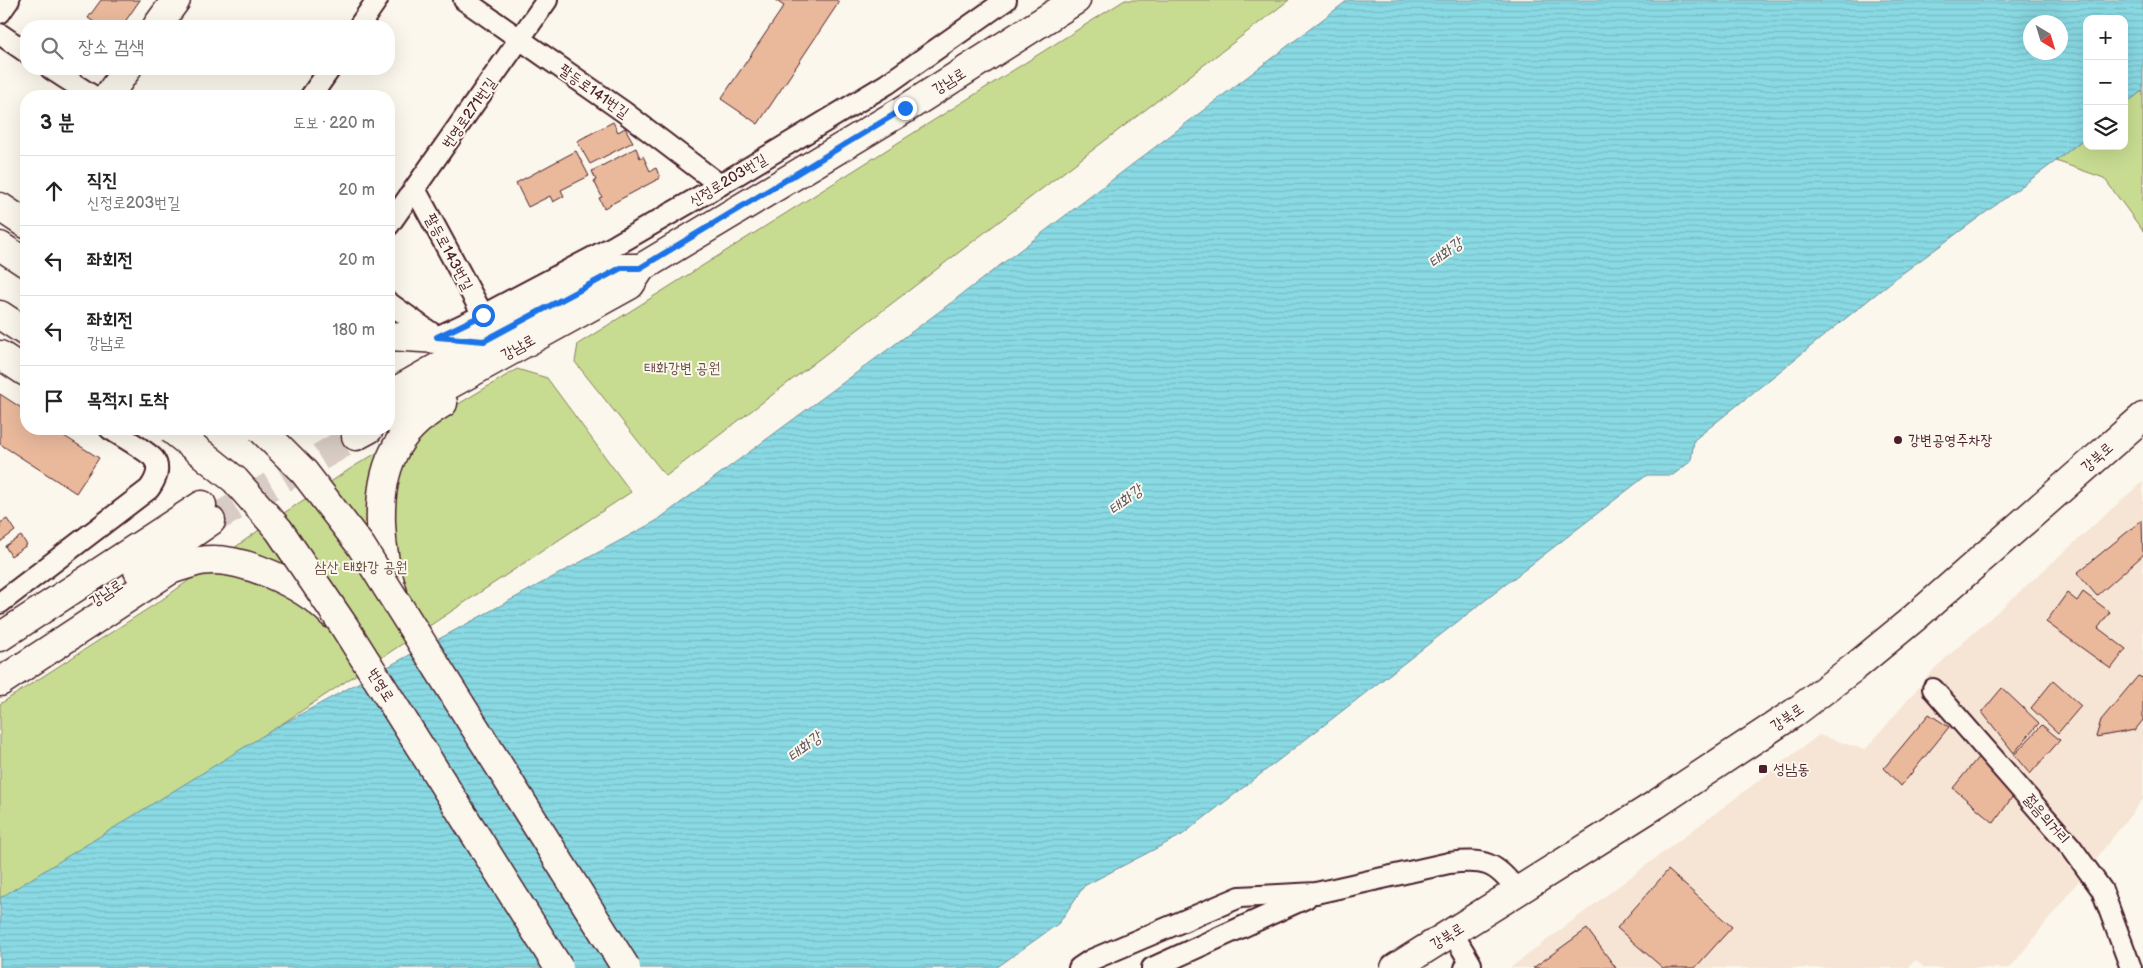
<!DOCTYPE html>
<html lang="ko">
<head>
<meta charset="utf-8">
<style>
  body { margin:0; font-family:"Balsamiq Sans","Poor Story",sans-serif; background:#f2f2f2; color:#222 }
  .controls { position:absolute; right:15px; top:15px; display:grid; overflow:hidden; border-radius:10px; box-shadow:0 5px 20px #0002 }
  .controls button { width:45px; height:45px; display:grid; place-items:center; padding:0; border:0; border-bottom:1px solid #e0e0e0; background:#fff; color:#222; font:25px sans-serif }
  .compass { position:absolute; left:2023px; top:15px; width:45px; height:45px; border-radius:50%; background:#fff; box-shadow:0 5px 20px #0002; rotate:142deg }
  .stop { position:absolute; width:15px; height:15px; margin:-11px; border:4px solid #1a73e8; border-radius:50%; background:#fff }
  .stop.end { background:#1a73e8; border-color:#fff; box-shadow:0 1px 5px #0008 }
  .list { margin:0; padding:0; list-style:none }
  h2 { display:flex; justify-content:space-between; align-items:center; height:65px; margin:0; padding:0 20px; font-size:21px }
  h2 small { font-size:16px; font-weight:400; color:#767676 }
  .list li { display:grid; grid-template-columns:32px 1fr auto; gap:15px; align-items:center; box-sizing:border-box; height:70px; padding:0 20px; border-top:1px solid #e0e0e0 }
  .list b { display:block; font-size:19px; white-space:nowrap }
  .list p { margin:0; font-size:16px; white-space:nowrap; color:#767676 }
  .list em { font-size:16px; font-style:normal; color:#767676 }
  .icon { flex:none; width:28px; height:28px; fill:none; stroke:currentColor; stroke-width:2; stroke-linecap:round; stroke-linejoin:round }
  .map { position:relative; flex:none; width:2143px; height:968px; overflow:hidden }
  .search { position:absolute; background:#fff; box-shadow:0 5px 20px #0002; left:20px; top:20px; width:375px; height:55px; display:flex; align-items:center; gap:12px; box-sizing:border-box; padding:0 18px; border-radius:20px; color:#767676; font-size:19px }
  .panel { position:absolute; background:#fff; box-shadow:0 5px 20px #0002; left:20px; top:90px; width:375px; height:345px; border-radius:20px }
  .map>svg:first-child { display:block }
</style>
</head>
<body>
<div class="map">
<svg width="2143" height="968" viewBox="0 0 2143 968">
  <defs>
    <pattern id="water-rules" width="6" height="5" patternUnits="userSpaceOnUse" patternTransform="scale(1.25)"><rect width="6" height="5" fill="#89dae4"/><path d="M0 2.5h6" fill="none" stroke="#78bbc4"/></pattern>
  </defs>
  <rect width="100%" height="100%" fill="#fbf7ec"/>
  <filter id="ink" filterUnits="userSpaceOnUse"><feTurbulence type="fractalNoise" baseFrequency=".02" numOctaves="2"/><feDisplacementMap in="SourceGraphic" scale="10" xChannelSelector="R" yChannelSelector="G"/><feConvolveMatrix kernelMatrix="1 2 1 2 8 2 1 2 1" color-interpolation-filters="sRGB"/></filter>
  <g filter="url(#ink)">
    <path fill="#f6e4d4" d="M2143 481V799L2010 968H1925L1915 960 1908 968H1510L1819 735 1865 750 1935 668Z"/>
    <g fill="#c7dc91" stroke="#887e5e">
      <path d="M1125 0H1289L666 476 575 362 578 344Z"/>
      <path d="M2143 90V231L2104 178 2056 161 2087 136V146H2124V105Z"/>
      <path d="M517 369 547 378 631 492 62 870 0 904V704L160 601 269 523 353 467Z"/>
    </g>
    <path fill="url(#water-rules)" stroke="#708f9a" fill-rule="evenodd" d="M1348 0H2143V90L2124 105V19H2087V136L2056 161 1896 278 1694 440 1691 461 1673 475H1647L1182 835 1084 886 1059 923 996 968H0V898L277 727 656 521 944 308ZM2030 22H2060V52H2030Z"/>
    <g fill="#eab99c" stroke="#4a1f2b">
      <path d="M101 0H140L122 26H100L88 18Z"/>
      <path d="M775 0H836L839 2 758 124 721 99 784 6Z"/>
      <path d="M613 122 618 132 625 128 633 142 590 164 577 141Z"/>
      <path d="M636 148 640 158 643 156 650 171 656 168 660 178 604 208 599 198 602 197 594 181 596 180 592 171Z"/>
      <path d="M576 151 589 176 561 190 564 196 553 202 550 196 528 207 516 183Z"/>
      <path d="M0 394 26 411V429H53L99 458 76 493 0 444Z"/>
      <path d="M7 519 15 531 0 542V523Z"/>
      <path d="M2142 520 2143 555 2097 596 2077 573Z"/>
      <path d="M21 536 27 545 11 556 5 546Z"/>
      <path d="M2083 592 2110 612 2098 628 2126 649 2111 669 2046 622 2067 593 2077 601Z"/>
      <path d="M2138 676 2143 678V720L2135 730 2096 737 2101 720Z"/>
      <path d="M2053 681 2081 706 2058 733 2031 708Z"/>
      <path d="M2002 688 2039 723 2014 753 1982 712Z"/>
      <path d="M1929 714 1949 727 1901 786 1884 768Z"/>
      <path d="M2042 725 2060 740 2030 774 2014 755Z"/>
      <path d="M1980 755 2015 793 1994 823 1953 788Z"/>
      <path d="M1668 870 1732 927 1695 968H1663L1617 928Z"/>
      <path d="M1587 929 1616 968H1533Z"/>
    </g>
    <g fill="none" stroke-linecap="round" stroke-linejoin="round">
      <path stroke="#d8ccc5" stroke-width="28" stroke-dasharray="28 14" stroke-linecap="butt" d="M211 521 356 436"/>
      <g stroke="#4a1f2b" stroke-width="24">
        <g id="street">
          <path d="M464 0 624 112 720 185"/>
          <path d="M0 13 9 0"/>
          <path d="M359 26 377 0"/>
          <path d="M0 34 26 52"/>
          <path d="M51 69 93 96"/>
          <path d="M311 96 330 69"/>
          <path d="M415 189 483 315"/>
          <path d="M389 225 547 0"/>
          <path d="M389 303 437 337 483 315 616 245 720 185 887 84 1006 0"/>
          <path d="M0 603 149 489C155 481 161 469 154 459 149 452 119 435 110 429"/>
          <path d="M1933 689 2071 847 2102 890 2131 968"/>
          <path d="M1452 932 1471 964 1465 968"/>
          <path d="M1079 968 1091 960 1240 897 1316 893 1449 863C1484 859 1496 862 1517 891"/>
          <path d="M1152 968 1306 898"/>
        </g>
      </g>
      <g stroke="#4a1f2b" stroke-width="31">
        <g id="secondary">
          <path d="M157 26 176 0"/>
          <path d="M108 96 127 69"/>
          <path d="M0 207 26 224"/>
          <path d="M0 246 26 263"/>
          <path d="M0 315 26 332"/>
          <path d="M389 336 487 342"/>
          <path d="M0 355 26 372"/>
          <path d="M389 395 484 341 621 268H641"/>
          <path d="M389 418 630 285 641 268 905 109 1076 0"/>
          <path d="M356 436 369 429"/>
          <path d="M138 571 211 521"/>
          <path d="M393 593C380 553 374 493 393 454 402 433 423 415 443 403"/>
          <path d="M0 637 202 505"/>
          <path d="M0 682 170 570C180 567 190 563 200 561 240 554 305 586 332 614"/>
          <path d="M1395 968 1655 805 1794 713 1856 666 1913 619 2143 417"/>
        </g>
      </g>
      <use href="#street" stroke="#fbf7ec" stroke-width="20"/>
      <use href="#secondary" stroke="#fbf7ec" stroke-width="28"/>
      <g stroke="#4a1f2b" stroke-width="31" stroke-linecap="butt">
        <g id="secondary-bridge">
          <path d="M171 429 235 480 279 530 344 626 559 968"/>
          <path d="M261 429 304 472 361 546 626 968"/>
        </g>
      </g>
      <use href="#secondary-bridge" stroke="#fbf7ec" stroke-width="28"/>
    </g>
  </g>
  <g fill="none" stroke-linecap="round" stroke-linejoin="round" filter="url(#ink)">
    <path stroke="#1a73e8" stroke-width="6" d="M483 315 437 337 484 341 621 268H640L905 108"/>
  </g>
  <g fill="#4a1f2b" stroke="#fbf7ec" stroke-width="2">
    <circle cx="1898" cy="440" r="5"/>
    <rect x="1758" y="764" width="10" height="10" rx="2.5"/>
  </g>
  <g text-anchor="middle" stroke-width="4" stroke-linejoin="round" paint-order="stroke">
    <g font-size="15" fill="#4a1f2b" stroke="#fbf7ec">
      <text transform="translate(949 81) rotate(-32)" y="5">강남로</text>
      <text transform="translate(594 91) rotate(35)" y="5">팔등로141번길</text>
      <text transform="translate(469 113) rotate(-55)" y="5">번영로271번길</text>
      <text transform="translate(728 180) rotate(-31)" y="5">신정로203번길</text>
      <text transform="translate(449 252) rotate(62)" y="5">팔등로143번길</text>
      <text transform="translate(518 347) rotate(-29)" y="5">강남로</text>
      <text transform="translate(2097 457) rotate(-41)" y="5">강북로</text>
      <text transform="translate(106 593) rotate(-34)" y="5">강남로</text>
      <text transform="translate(381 685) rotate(58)" y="5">번영로</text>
      <text transform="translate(1787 717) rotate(-35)" y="5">강북로</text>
      <text transform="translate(2047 819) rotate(49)" y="5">젊음의거리</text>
      <text transform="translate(1447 936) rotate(-32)" y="5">강북로</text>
    </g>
    <g font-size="15" fill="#694e44" stroke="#fbf7ec">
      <text x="682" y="373">태화강변 공원</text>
      <text x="361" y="572">삼산 태화강 공원</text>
    </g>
    <g font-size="15" fill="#4a1f2b" stroke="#fbf7ec" text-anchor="start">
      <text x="1908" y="445">강변공영주차장</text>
      <text x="1773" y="774">성남동</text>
    </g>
    <g font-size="16" font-style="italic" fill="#5d5762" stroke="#fbf7ec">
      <text transform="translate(1445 252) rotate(-38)" y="6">태화강</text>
      <text transform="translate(1125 499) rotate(-38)" y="6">태화강</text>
      <text transform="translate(804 746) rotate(-38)" y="6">태화강</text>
    </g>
  </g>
</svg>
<div class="controls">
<button>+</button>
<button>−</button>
<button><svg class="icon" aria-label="layers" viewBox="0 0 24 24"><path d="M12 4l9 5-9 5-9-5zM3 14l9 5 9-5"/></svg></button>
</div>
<svg class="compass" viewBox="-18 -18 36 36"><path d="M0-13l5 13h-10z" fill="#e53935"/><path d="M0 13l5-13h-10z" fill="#767676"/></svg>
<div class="stop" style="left:483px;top:315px"></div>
<div class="stop end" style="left:905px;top:108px"></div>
<div class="search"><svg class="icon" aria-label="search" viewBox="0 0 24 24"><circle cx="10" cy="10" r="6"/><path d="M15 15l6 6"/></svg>장소 검색</div>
<section class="panel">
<h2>3 분<small>도보 · 220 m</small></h2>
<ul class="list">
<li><svg class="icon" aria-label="ahead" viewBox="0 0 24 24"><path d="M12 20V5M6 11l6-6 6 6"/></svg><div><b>직진</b><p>신정로203번길</p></div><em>20 m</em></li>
<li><svg class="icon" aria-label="left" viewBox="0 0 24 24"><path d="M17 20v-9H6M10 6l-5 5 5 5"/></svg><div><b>좌회전</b></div><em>20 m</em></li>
<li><svg class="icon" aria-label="left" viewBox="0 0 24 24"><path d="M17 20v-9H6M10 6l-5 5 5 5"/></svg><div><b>좌회전</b><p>강남로</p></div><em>180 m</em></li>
<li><svg class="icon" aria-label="arrive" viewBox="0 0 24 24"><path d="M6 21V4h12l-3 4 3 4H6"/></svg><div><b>목적지 도착</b></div></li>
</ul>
</section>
</div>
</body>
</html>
